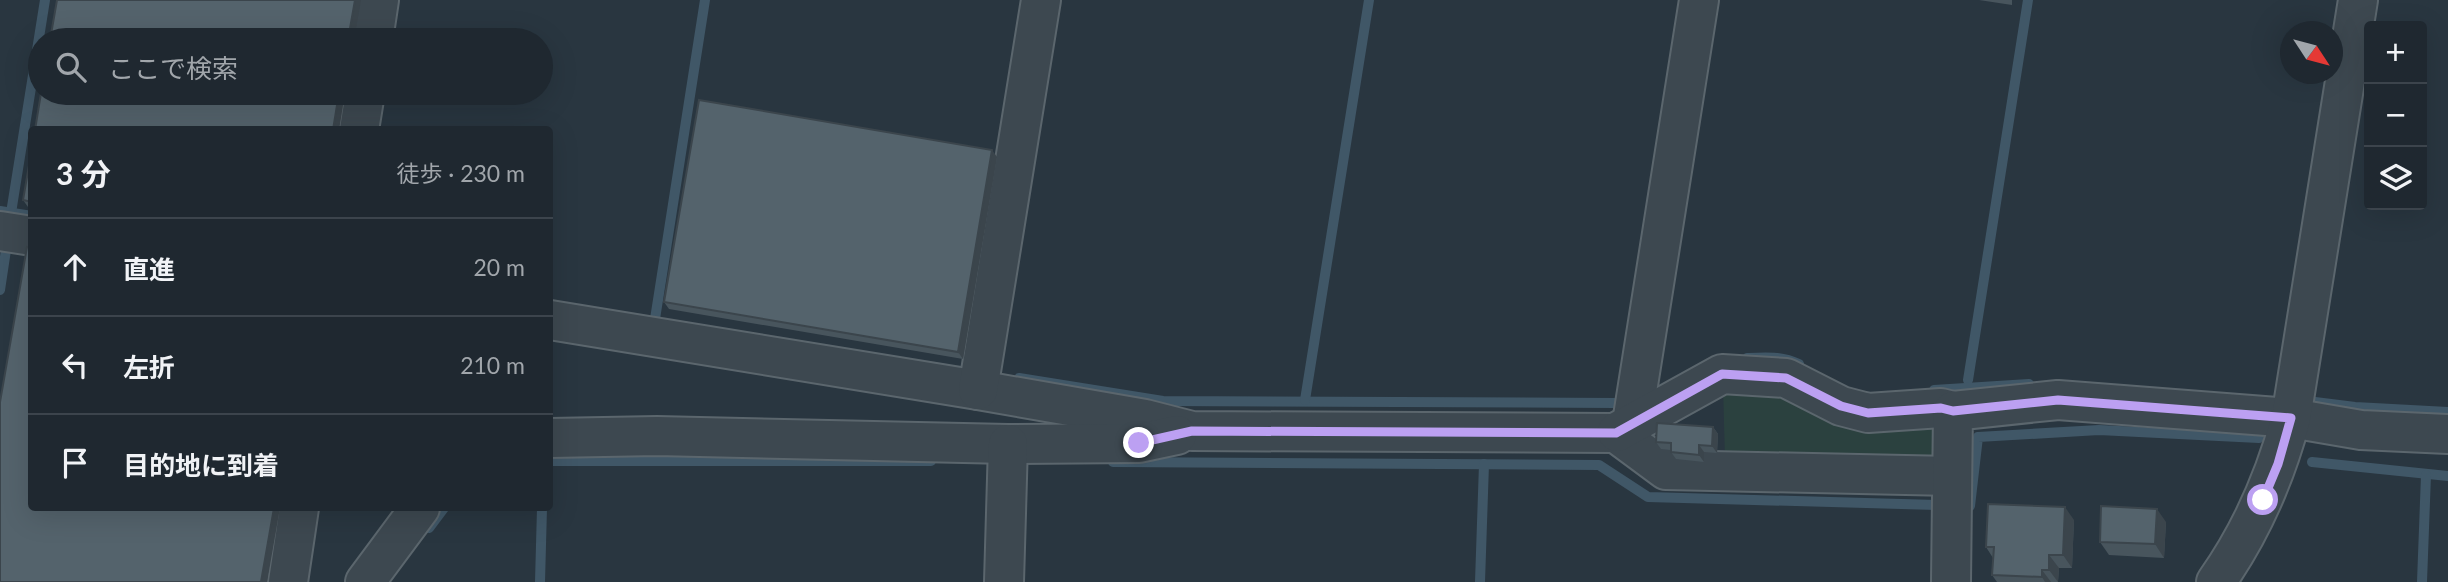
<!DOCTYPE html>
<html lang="ja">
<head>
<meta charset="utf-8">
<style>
  body { margin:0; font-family:Lato,"Noto Sans JP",sans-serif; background:#273038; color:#f1f3f6 }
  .controls { position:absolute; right:21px; top:21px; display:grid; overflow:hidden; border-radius:7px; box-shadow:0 7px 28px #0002 }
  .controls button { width:63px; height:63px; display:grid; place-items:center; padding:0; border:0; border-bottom:2px solid #3c444c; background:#1f2830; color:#f1f3f6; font:35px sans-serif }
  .compass { position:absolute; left:2280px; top:21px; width:63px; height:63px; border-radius:50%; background:#1f2830; box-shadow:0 7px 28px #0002; rotate:126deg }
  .stop { position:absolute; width:21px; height:21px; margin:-16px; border:5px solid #bca0f2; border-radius:50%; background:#fff }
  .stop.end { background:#bca0f2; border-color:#fff; box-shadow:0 2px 7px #0008 }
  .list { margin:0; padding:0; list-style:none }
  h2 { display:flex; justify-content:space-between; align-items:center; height:91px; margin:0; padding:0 28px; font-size:30px }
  h2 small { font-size:23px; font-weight:400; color:#a1a6ab }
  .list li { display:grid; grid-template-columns:46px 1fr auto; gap:21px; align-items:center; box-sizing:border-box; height:98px; padding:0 28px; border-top:2px solid #3c444c }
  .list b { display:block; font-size:26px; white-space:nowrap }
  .list em { font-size:23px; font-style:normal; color:#a1a6ab }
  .icon { flex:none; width:38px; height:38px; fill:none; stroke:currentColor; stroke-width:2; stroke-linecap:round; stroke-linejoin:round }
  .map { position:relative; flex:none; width:2448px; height:582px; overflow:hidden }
  .search { position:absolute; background:#1f2830; box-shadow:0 7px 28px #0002; left:28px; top:28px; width:525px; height:77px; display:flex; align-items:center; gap:18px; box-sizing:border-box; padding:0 24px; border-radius:38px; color:#a1a6ab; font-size:26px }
  .panel { position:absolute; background:#1f2830; box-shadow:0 7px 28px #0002; left:28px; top:126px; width:525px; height:385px; border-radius:7px }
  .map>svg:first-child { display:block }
</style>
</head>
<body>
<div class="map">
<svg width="2448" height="582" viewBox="0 0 2448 582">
  <rect width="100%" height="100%" fill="#293640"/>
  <path fill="#2b413f" d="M1723 386 1940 419 1939 456 1928 463 1725 460Z"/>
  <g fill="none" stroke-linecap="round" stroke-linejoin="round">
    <g stroke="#405767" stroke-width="10">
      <path d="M0 211 32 216"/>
      <path d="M11 213 45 0"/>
      <path d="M0 290 6 250"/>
      <path d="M655 319 705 0"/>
      <path d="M1747 358C1766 357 1781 356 1799 364"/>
      <path d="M1019 378 1163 401 1616 403 1628 400"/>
      <path d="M1968 380 2028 0"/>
      <path d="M1934 390 2029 384"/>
      <path d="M1305 400 1369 0"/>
      <path d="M2315 402 2355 407 2448 412"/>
      <path d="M550 461H931"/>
      <path d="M1113 462 1599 465 1648 497 1937 505"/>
      <path d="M2312 462 2448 476"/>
      <path d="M1970 506 1978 437 2099 430 2259 438"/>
      <path d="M429 528 444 508"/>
      <path d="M540 582 542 508"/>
      <path d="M1480 582 1484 464"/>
      <path d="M2422 582 2426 475"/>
    </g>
    <g stroke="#5b666d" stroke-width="42">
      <g id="minor">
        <path d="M373 40 379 0"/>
        <path d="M359 130 365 93"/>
        <path d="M0 231 32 236"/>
        <path d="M550 320 978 390 1145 419 1192 431 1616 433 1666 470 1952 476"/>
        <path d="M978 390 1041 0"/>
        <path d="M1632 423 1699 0"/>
        <path d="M1617 432 1722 374 1786 378 1841 406 1868 413 1941 408 1953 411"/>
        <path d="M550 438 657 436 1008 444 1139 443 1177 435"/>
        <path d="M288 582 299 508"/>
        <path d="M365 582 420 508"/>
        <path d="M1004 582 1008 444"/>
        <path d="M1951 582 1953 411 2058 400 2291 418 2361 430 2448 434"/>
        <path d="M2216 582C2252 531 2275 478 2291 418L2358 0"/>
      </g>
    </g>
    <use href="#minor" stroke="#3d4850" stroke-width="38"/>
  </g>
  <g fill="#48555d">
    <path d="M1979 0H2012V5Z"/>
    <path d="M32 148V208L28 207 23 200Z"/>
    <path d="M997 157 963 359 669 309 664 302Z"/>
    <path d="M1713 427 1718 434 1717 453 1704 452V462L1676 459 1671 452V450L1661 449 1656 442Z"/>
    <path d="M2074 520 2072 568H2059L2058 582H1997L1992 575 1993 558 1986 547Z"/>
    <path d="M2166 522 2164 558 2109 555 2100 542Z"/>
  </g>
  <g fill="#3b454c">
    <path d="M355 0H361L354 40H348Z"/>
    <path d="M339 93H345L339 130H333Z"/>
    <path d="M992 150 997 157 963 359 958 352Z"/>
    <path d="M1713 427 1718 434 1717 453 1712 446Z"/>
    <path d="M1699 445 1704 452V462L1699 455Z"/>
    <path d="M2065 507 2074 520 2072 568 2063 555Z"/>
    <path d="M274 508H280L267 582H261Z"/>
    <path d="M2157 509 2166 522 2164 558 2155 544Z"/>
    <path d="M2049 555 2059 568 2058 582 2049 570Z"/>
    <path d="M2042 570 2051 582H2045L2042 577Z"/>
  </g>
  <g fill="#54636c" stroke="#3b454c" stroke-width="2">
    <path d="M57 0H355L348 40H50Z"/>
    <path d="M41 93H339L333 130H35Z"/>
    <path d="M699 100 992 150 958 352 664 302Z"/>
    <path d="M32 148V202L23 200Z"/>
    <path d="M27 247 32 248V508H274L261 582H0V402Z"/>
    <path d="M1657 423 1713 427 1712 446 1699 445V455L1671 452V443L1656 442Z"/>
    <path d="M1988 504 2065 507 2063 555H2049V570H2042V577L1992 575 1994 547H1986Z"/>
    <path d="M2101 506 2157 509 2155 544 2100 542Z"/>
  </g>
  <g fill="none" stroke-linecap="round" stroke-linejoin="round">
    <path stroke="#bca0f2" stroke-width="9" d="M1139 443 1192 431 1616 433 1722 374 1786 378 1841 406 1868 413 1941 408 1953 411 2058 400 2291 418 2278 464 2263 500"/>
  </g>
</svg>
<div class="controls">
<button>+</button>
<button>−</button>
<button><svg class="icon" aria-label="layers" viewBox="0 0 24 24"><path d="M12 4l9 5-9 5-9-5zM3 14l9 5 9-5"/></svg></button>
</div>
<svg class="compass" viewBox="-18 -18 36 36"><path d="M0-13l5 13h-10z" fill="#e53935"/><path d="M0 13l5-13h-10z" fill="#a1a6ab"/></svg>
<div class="stop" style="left:2263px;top:500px"></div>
<div class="stop end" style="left:1139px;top:443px"></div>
<div class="search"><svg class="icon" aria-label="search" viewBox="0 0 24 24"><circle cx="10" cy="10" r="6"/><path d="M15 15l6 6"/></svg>ここで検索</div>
<section class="panel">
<h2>3 分<small>徒歩 · 230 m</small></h2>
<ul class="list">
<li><svg class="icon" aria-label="ahead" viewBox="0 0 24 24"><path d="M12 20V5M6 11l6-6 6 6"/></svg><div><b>直進</b></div><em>20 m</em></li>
<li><svg class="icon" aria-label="left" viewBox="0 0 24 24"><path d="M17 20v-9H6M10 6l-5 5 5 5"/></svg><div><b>左折</b></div><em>210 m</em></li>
<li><svg class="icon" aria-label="arrive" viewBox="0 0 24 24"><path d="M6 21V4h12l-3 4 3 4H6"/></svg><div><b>目的地に到着</b></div></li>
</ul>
</section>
</div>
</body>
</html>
